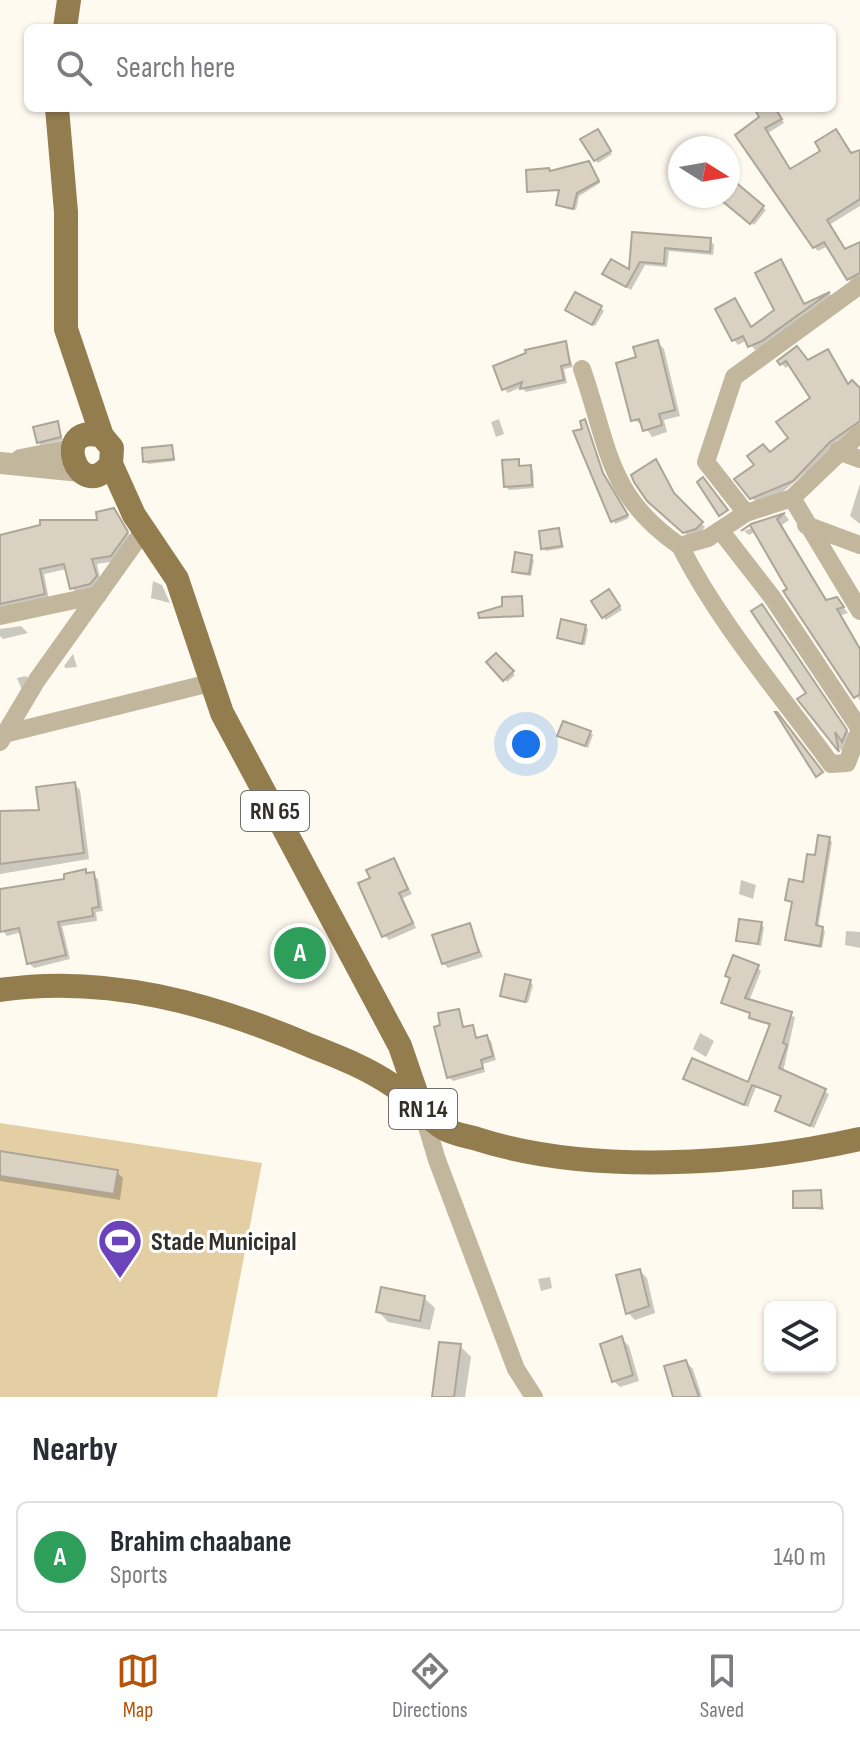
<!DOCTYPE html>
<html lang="en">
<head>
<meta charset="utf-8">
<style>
  body { margin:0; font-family:"Sofia Sans Condensed",sans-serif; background:#f2f2f3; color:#2b2b33 }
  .controls { position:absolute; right:24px; bottom:24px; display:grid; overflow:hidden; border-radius:12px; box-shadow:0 2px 6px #0004 }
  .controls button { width:72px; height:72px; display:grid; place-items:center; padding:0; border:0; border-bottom:2px solid #e1e1e2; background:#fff; color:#2b2b33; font:40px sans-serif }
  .compass { position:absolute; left:668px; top:136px; width:72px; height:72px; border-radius:50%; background:#fff; box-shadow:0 2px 6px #0004; rotate:101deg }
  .you { position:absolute; left:526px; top:744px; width:28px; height:28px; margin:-20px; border:6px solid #fff; border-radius:50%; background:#1a73e8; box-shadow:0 0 0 12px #1a73e833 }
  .badge { display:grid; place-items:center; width:52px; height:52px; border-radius:50%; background:#b45309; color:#fff; font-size:26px; font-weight:700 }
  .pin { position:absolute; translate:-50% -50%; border:4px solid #fff; box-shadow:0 2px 8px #0006 }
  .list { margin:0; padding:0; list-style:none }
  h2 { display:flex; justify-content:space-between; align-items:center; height:104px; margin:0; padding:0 32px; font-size:34px }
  h2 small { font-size:26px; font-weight:400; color:#7c7c81 }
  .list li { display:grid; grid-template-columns:52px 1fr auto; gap:24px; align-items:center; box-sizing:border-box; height:112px; margin:0 16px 16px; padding:0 16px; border:2px solid #e1e1e2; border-radius:12px }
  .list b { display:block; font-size:30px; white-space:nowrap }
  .list p { margin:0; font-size:26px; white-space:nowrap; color:#7c7c81 }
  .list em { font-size:26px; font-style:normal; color:#7c7c81 }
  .icon { flex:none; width:44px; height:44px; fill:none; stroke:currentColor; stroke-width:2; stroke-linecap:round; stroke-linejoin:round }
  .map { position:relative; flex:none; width:860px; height:1397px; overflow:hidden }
  .search { position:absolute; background:#fff; box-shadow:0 2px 6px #0004; left:24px; right:24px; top:24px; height:88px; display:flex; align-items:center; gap:20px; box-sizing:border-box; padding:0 28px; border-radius:12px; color:#7c7c81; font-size:30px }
  .sheet { height:232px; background:#fff }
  nav { display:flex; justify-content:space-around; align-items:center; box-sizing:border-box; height:112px; border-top:2px solid #e1e1e2; background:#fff; font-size:22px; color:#7c7c81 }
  nav a { display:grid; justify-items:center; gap:4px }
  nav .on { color:#b45309 }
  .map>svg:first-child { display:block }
</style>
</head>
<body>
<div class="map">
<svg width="860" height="1397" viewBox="0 0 860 1397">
  <rect width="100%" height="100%" fill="#fefaf0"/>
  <path fill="#e4cfa5" d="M0 1123 262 1163 217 1397H0Z"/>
  <g fill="#0003">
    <path d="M756 108H775L784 123 768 133 791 170 860 156V206L829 225 846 251 860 244V279L852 283 848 279 828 246 818 251 814 247 737 135 762 117Z"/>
    <path d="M600 134 612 154 598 163 595 160Z"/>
    <path d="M591 166 600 183 579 196 576 210 558 204 561 191H529L551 173Z"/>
    <path d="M733 183 766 210 754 225 723 196H728Z"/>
    <path d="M634 234 710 240 714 245 713 255 669 251 667 267 645 265 631 290 609 278 630 272Z"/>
    <path d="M829 293 832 296 767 345 755 350 747 340 738 345 734 340 718 309 735 300 752 328 776 311 805 306Z"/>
    <path d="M601 308 604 311 595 326 570 312Z"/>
    <path d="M657 342 664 349 680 416 664 420 667 432 652 437 644 425 633 420 638 359Z"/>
    <path d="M565 343 573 367 564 369 567 383 526 392 521 387 508 393 504 388Z"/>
    <path d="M797 348 809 362 849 386H860V427L779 495 756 502 752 498 770 454 790 439 813 398 791 364 786 368 779 361Z"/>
    <path d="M499 419 504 434 496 437 491 422Z"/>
    <path d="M584 421 605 478 629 518 615 524Z"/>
    <path d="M57 424 63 440 41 445 38 442Z"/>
    <path d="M171 447 175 461 148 464 145 461Z"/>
    <path d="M518 461 521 468 533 470 534 488 509 490 506 487Z"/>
    <path d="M660 466 678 500 705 527 700 533 688 536 649 499Z"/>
    <path d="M860 484V524L850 516Z"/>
    <path d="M114 510 132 539 116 561 97 564 101 582 96 589 77 593 72 588 67 569 44 574 49 599 0 612V537L100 522Z"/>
    <path d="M785 515 789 520 782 525 827 601 837 599 848 613 841 615 860 648V701L756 531 749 535 744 531Z"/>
    <path d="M559 530 564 548 546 551 543 548Z"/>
    <path d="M531 557 534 560 531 576 517 574 514 571Z"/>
    <path d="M153 581 162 585 170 603 151 598Z"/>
    <path d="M612 594 622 610 606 620 603 617Z"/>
    <path d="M521 598 524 617H481Z"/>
    <path d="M762 607 852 738 845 755 800 699 809 693Z"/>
    <path d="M21 626 28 633 3 639 0 636V629Z"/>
    <path d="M585 626 588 629 585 645 559 637Z"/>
    <path d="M73 654 77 667 66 668 64 666Z"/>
    <path d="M496 655 515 675 507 682 489 662Z"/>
    <path d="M26 676 28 678 22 690 17 678Z"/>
    <path d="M590 732 593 735 588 748 559 736Z"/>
    <path d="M74 784 80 790 89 859 0 874V829L41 812Z"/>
    <path d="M829 839 832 842 818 928 825 931 822 948 790 942 788 940 794 903 787 899 804 885Z"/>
    <path d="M394 860 412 894 403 898 416 928 389 940 384 935 373 878Z"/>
    <path d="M85 871 98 879 103 911 96 912 97 921 62 926 70 959 34 968 29 963 22 932 7 936 3 931 0 892 66 881Z"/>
    <path d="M741 880 756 885 753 899 739 894Z"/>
    <path d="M761 924 764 927 761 946 738 940Z"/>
    <path d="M469 925 483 957 448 968 443 963Z"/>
    <path d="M846 931 860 932V948L845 945Z"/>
    <path d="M757 967 761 971 749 1001 795 1017 783 1072 829 1094 814 1128 781 1114 777 1110 783 1098 756 1087 748 1107 685 1078 749 1085 772 1026 755 1021 752 1015 724 1002 731 980 727 976Z"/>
    <path d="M530 982 533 985 528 1003 502 995Z"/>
    <path d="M458 1011 465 1029 473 1027 478 1040 487 1037 491 1041 496 1060 483 1064 485 1072 453 1081 449 1077Z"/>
    <path d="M700 1033 714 1041 706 1057 693 1049Z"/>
    <path d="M0 1153 117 1172 123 1178 120 1200 0 1181Z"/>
    <path d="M821 1192 824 1210 795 1207Z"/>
    <path d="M640 1271 647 1278 655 1313 635 1320 628 1313Z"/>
    <path d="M550 1277 552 1288 541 1291 538 1279Z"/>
    <path d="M424 1298 435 1308 430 1330 388 1322 378 1311Z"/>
    <path d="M622 1339 629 1346 639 1381 620 1387 614 1381Z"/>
    <path d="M460 1346 471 1357 465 1397H434Z"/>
    <path d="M686 1362 693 1369 702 1397H675Z"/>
  </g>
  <g fill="#d9d1c2" stroke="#ada698" stroke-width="2">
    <path d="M754 108H775L782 119 765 128 790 169 820 151 815 142 836 129 851 153 860 150V199L827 220 845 249 860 242V273L847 280 824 242 813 248 735 135 759 117Z"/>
    <path d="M598 129 611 151 594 161 580 139Z"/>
    <path d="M589 161 599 181 577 193 573 209 556 205 559 190 527 192 526 170 549 168 550 171Z"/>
    <path d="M733 180 764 206 750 224 716 196H728V186Z"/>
    <path d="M632 232 711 238 710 252 665 248 664 264 640 262 626 287 602 274 611 259 629 269Z"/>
    <path d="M781 259 804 304 830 292 762 341 748 347 743 336 732 341 715 309 735 298 751 327 774 310 755 273Z"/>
    <path d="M575 292 602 306 592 325 565 310Z"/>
    <path d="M658 340 675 410 659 414 662 425 643 431 639 419 631 421 616 363 636 357 633 347Z"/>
    <path d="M566 341 570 364 561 366 564 380 520 389 522 382 502 390 493 366 526 353 525 350Z"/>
    <path d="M797 346 808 360 828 349 848 384 852 380 860 388V421L830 442 793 481 750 499 734 479 754 465 747 456 763 444 770 452 788 438 776 422 810 398 786 361 780 365 777 361Z"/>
    <path d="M585 419 603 473 628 515 611 522 573 431 582 429 580 421Z"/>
    <path d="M58 421 61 437 37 443 33 427Z"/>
    <path d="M172 445 174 459 143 462 142 448Z"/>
    <path d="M519 459V466L531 465 532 485 504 487 502 460Z"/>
    <path d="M656 459 674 493 703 522 696 529 683 533 647 501 634 482 631 475Z"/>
    <path d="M703 477 728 510 719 516 697 482Z"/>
    <path d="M114 508 128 532 111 556 92 559 97 576 90 584 70 589 64 564 40 569 45 594 0 604V535L40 525V520H97L96 512Z"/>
    <path d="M785 513 777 519 826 600 837 597 844 607 837 609 860 649V694L854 698 783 591 787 589 750 525 741 531 751 524Z"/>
    <path d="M559 528 562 546 541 549 539 531Z"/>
    <path d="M515 552 532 555 529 574 512 572Z"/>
    <path d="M609 589 620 606 602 618 591 601Z"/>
    <path d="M522 596 523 616 479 618 478 613 502 606V597Z"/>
    <path d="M762 604 847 730 842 742 835 732 839 752 797 699 806 693 751 611Z"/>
    <path d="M561 619 586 625 582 644 557 638Z"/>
    <path d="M496 653 514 671 503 681 486 662Z"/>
    <path d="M775 712H777L823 772 816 777Z"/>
    <path d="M563 721 591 731 585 746 557 736Z"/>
    <path d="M75 782 84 853 0 864V811L39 810 36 787Z"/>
    <path d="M818 835 830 837 816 925 823 927 820 946 785 940 792 902 785 900 789 879 803 882 807 854 815 855Z"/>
    <path d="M394 858 408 889 399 893 413 923 382 937 358 883 370 878 366 870Z"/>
    <path d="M86 869V873L94 872 99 907 92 908 93 916 58 922 66 955 27 964 19 928 0 932V889L64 879V874Z"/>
    <path d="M739 919 762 922 758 944 736 941Z"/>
    <path d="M470 923 479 952 442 964 432 935Z"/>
    <path d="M733 955 759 965 745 998 792 1012 783 1043 787 1045 779 1068 826 1089 810 1126 775 1111 781 1096 752 1085 744 1105 683 1079 692 1058 748 1082 770 1024 749 1018 750 1013 721 1003 730 978 725 976Z"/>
    <path d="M505 974 531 980 525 1002 500 996Z"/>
    <path d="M459 1009 463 1027 473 1025 476 1038 487 1035 493 1056 481 1060 483 1068 447 1078 434 1027 440 1025 438 1013Z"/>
    <path d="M0 1151 118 1170 114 1194 0 1176Z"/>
    <path d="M821 1190 822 1208H793V1191Z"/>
    <path d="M640 1269 649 1306 626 1314 616 1275Z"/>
    <path d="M381 1287 425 1296 420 1321 376 1312Z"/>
    <path d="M622 1336 633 1375 612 1382 600 1344Z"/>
    <path d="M439 1342 461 1344 454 1397H432Z"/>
    <path d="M686 1360 699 1397H673L664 1366Z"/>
  </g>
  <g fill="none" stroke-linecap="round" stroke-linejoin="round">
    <g stroke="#c2b69d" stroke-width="18">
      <path d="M582 369C609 447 607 496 680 546L708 538 746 513 706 462 734 377 860 285"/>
      <path d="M860 433 792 498 860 611"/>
      <path d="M838 451 860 459"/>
      <path d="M746 513 792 498"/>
      <path d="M806 525 860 545"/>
      <path d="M720 530 772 597 860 729"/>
      <path d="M680 546C720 625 779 692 831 764L847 763 860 729"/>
      <path d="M0 616 98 595"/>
      <path d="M0 735 210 683"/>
      <path d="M0 742 37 680 144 530"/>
      <path d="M422 1110 437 1160 516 1369 534 1397"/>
    </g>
    <g stroke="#c2b69d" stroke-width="22">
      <path d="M21 460 72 450"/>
      <path d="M0 463 80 471"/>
    </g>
    <g stroke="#937c4e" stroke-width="24">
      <path d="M65 28 69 0"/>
      <path d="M57 108 66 212V329L102 436 112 448 111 464 134 515 177 579 222 713 400 1046 421 1107"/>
      <path d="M102 436C49 421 78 507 111 464"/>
      <path d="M0 990C107 974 213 1004 311 1046 339 1057 367 1068 392 1085 411 1097 425 1117 443 1128 452 1134 467 1136 477 1139 590 1175 745 1165 860 1139"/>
    </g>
  </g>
  <defs>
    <g id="stadium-pin" transform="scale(2.3)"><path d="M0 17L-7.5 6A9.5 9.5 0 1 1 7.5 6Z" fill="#6b43bb" stroke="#fff"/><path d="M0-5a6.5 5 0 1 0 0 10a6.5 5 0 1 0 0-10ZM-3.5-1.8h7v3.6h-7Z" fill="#fff"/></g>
  </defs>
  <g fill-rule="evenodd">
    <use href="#stadium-pin" x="120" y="1241"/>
  </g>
  <g text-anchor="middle" stroke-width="6" stroke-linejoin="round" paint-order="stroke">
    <g fill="#fff" stroke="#706d6a" stroke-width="2">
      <rect x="241" y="791" width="68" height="40" rx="6"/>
      <rect x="389" y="1089" width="68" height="40" rx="6"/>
    </g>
    <g font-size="24" font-weight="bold" fill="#322f2a">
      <text x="275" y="819">RN 65</text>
      <text x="423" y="1117">RN 14</text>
    </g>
    <g font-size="26" font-weight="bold" fill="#322f2a" stroke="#fff" text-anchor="start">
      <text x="151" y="1250">Stade Municipal</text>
    </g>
  </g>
</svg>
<div class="controls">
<button><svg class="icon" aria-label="layers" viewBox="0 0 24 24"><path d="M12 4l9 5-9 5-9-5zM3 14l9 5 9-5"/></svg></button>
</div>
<svg class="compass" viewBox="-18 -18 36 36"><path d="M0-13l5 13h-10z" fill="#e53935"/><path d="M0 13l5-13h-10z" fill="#7c7c81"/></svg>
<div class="you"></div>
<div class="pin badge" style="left:300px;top:953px;background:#2e9e5b">A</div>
<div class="search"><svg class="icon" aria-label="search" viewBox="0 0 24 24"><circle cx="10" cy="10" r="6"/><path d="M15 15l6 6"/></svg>Search here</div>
</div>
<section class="sheet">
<h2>Nearby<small></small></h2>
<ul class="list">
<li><span class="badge" style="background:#2e9e5b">A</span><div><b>Brahim chaabane</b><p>Sports</p></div><em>140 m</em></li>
</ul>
</section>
<nav>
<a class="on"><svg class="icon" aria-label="map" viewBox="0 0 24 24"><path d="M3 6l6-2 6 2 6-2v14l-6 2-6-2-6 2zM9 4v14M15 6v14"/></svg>Map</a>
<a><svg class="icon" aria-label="directions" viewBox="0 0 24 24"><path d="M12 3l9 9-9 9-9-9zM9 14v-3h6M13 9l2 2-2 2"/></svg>Directions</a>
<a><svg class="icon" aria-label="saved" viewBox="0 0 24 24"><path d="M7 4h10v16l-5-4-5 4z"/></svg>Saved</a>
</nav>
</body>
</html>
